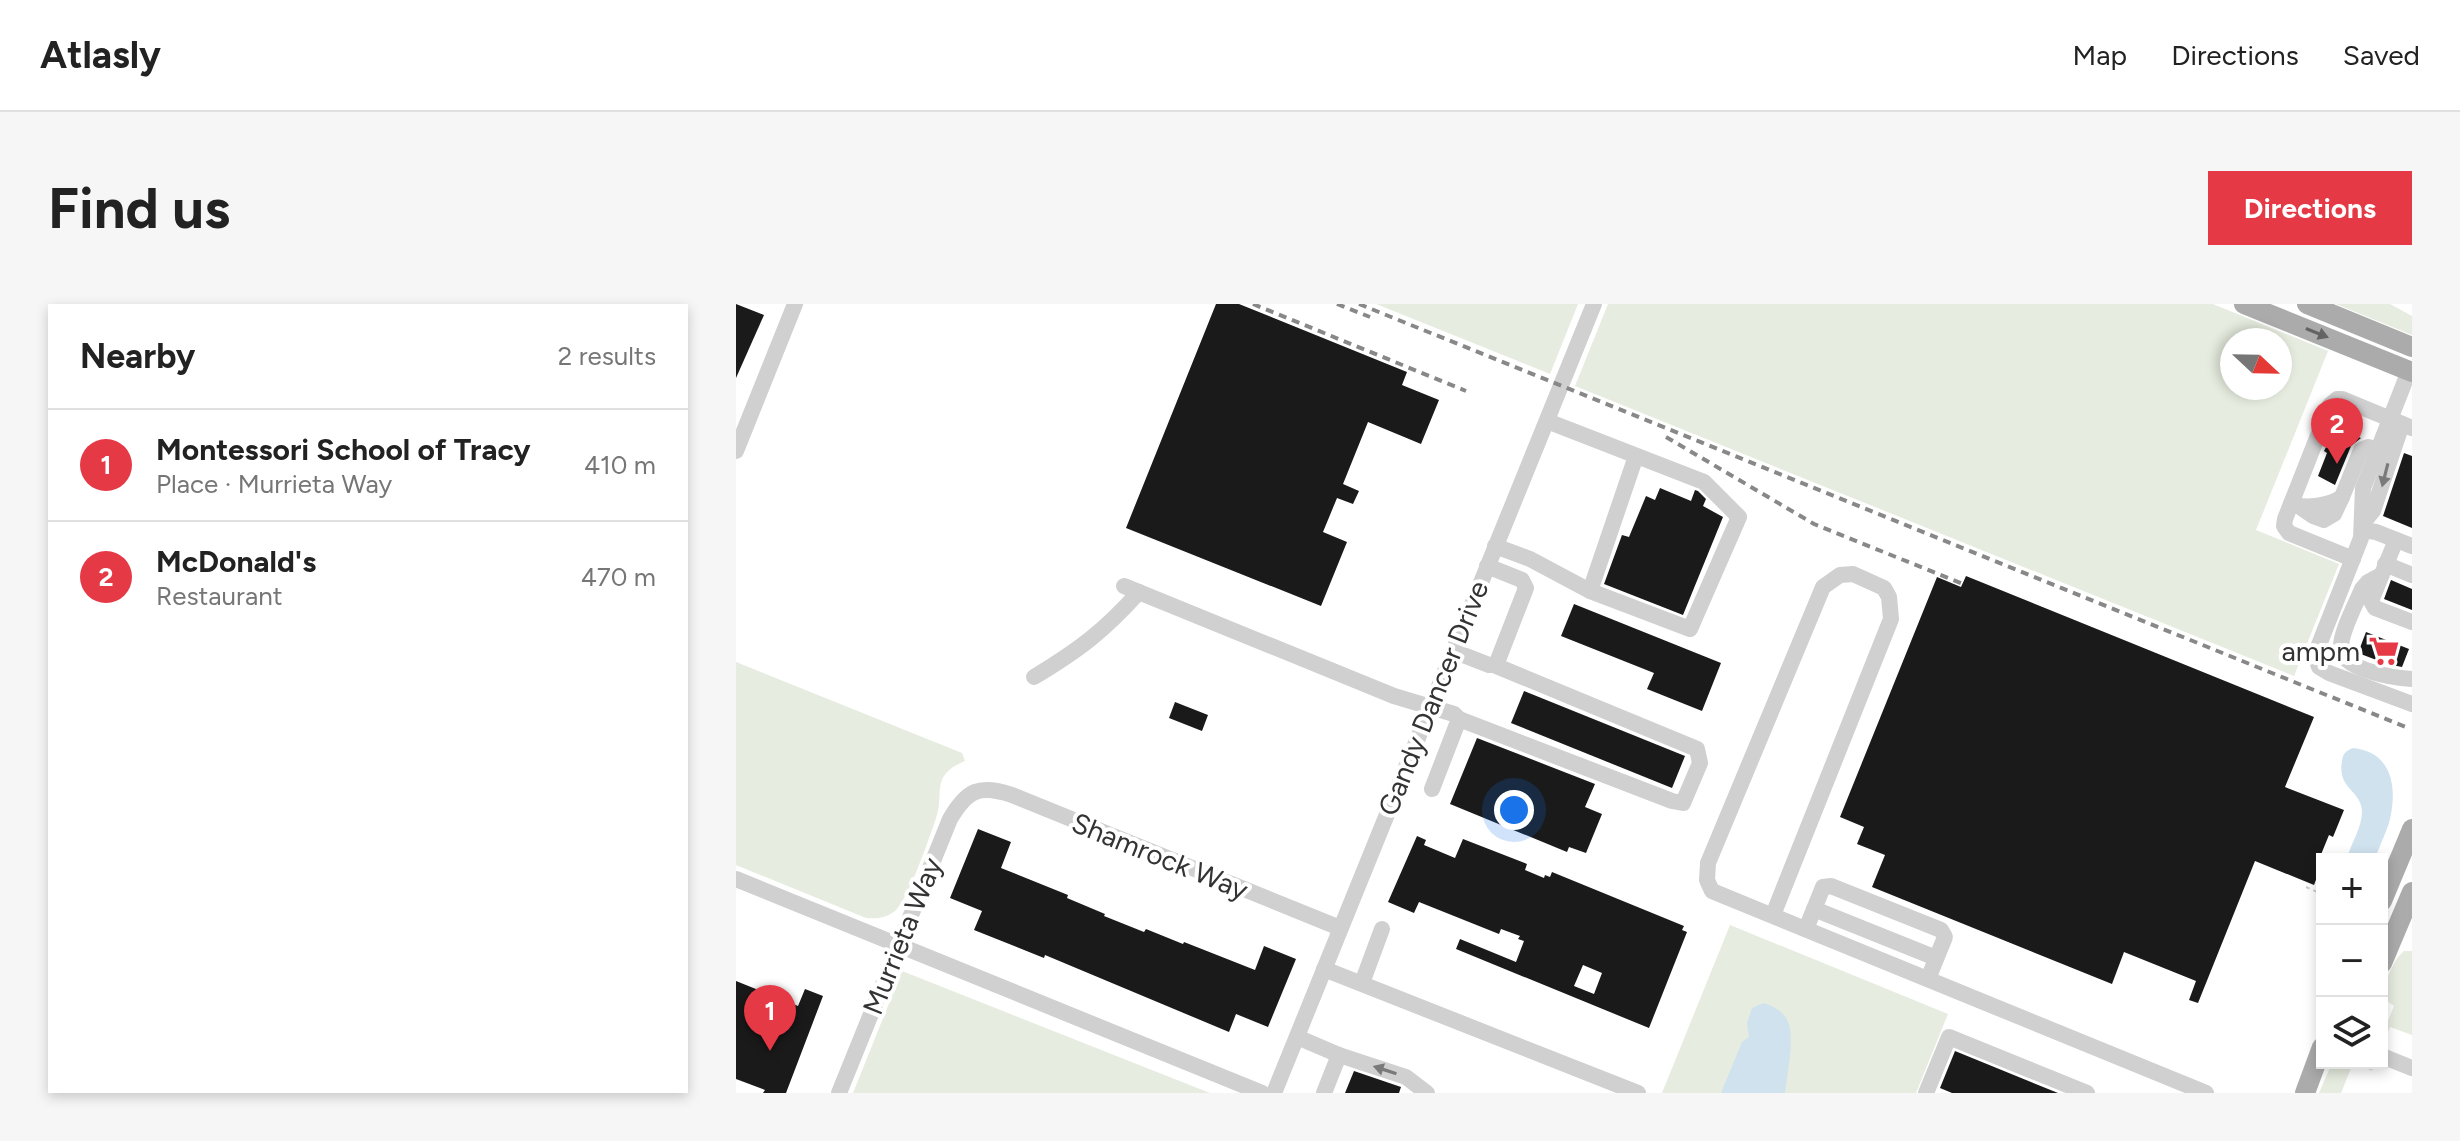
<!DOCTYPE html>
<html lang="en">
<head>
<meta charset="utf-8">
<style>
  body { margin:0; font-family:Figtree,sans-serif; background:#f6f6f6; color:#222 }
  .controls { position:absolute; right:24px; bottom:24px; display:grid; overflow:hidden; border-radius:0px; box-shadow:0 4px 12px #0003 }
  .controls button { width:72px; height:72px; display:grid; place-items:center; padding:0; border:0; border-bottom:2px solid #e0e0e0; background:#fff; color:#222; font:40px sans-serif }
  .compass { position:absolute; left:1484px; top:24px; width:72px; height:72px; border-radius:50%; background:#fff; box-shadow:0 4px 12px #0003; rotate:112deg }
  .you { position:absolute; left:778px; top:506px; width:28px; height:28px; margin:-20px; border:6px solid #fff; border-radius:50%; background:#1a73e8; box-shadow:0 0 0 12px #1a73e833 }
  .badge { display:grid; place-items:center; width:52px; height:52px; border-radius:50%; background:#e63946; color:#fff; font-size:26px; font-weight:700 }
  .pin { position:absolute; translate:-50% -66px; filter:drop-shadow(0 2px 4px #0008) }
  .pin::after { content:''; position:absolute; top:42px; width:28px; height:24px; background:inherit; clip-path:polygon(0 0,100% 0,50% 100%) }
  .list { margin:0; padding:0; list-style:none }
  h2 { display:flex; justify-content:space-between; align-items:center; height:104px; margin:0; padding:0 32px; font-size:34px }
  h2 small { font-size:26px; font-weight:400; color:#767676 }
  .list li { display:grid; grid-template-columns:52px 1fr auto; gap:24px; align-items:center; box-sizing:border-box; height:112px; padding:0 32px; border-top:2px solid #e0e0e0 }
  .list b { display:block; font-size:30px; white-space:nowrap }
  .list p { margin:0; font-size:26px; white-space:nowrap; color:#767676 }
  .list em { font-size:26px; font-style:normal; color:#767676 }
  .icon { flex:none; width:44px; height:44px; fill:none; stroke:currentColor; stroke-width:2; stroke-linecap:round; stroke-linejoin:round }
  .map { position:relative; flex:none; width:1676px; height:789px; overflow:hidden; border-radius:0px }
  header { display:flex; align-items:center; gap:48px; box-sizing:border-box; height:112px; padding:0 40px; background:#fff; border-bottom:2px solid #e0e0e0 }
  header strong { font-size:38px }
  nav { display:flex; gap:44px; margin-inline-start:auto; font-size:28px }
  .intro { display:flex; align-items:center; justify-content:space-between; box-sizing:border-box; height:192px; padding:0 48px }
  h1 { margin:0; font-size:56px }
  .button { padding:20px 36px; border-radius:0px; background:#e63946; color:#fff; font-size:28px; font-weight:700 }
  main { display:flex; gap:48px; padding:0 48px }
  aside { flex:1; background:#fff; border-radius:0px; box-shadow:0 4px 12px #0003 }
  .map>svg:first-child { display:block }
</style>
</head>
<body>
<header>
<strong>Atlasly</strong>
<nav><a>Map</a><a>Directions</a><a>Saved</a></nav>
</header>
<div class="intro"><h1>Find us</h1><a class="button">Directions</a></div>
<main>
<aside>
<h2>Nearby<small>2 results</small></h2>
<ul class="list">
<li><span class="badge">1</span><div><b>Montessori School of Tracy</b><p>Place · Murrieta Way</p></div><em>410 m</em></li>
<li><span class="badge">2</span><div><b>McDonald's</b><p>Restaurant</p></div><em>470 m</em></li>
</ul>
</aside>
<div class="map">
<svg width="1676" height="789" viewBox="0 0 1676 789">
  <rect width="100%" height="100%" fill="#fff"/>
  <g fill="#e6ecdf" fill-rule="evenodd">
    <path d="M640 0H842L814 70Z"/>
    <path d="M872 0H1477L1592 47 1520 226 1603 260 1558 372 839 82ZM1496 36H1544V84H1496Z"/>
    <path d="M1600 0H1654L1676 12V31Z"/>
    <path d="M0 358 226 449 229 457C193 472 209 488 200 514 194 533 172 595 160 606 151 614 141 615 130 614L0 561Z"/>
    <path d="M994 621 1212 710 1180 789H926Z"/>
    <path d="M1668 647H1676V731L1654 723 1648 737 1646 716 1652 717 1658 702 1651 697C1646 682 1656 657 1668 647Z"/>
    <path d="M166 667 474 789H117Z"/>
    <path d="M1596 759H1627L1638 763 1636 767 1617 759 1605 789H1583Z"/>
  </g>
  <g fill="#cfe2ee">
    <path d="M1617 444C1657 448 1662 485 1653 519 1649 531 1643 543 1639 555H1611C1615 538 1626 525 1626 507 1625 486 1601 485 1606 457 1607 449 1610 447 1617 444Z"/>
    <path d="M1028 699C1038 703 1048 707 1052 718 1059 734 1051 771 1049 789H985L1006 738 1013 733 1011 719 1016 704Z"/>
  </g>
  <g fill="#1a1a1a" fill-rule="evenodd">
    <path d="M0 0 28 11 0 74Z"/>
    <path d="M480 0H503L671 68 666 81 703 96 685 140 632 118 607 180 623 187 617 200 601 194 587 228 611 238 585 302 390 224Z"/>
    <path d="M1600 124 1625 134 1615 142 1599 181 1582 172 1591 149 1588 147Z"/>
    <path d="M1668 149 1676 152V224L1647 212Z"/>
    <path d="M924 184 955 197 959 186 962 187 970 195 967 202 987 213 947 311 868 280 886 231 893 233 910 192 919 196Z"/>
    <path d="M1230 272 1578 413 1549 483 1608 506 1597 533 1593 531 1584 553 1588 555 1578 581 1519 557 1462 699 1453 696 1460 677 1388 648 1376 680 1136 583 1149 551 1121 540 1128 523 1104 513 1201 273 1225 283Z"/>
    <path d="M1655 276 1676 285V306L1648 295Z"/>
    <path d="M838 300 985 359 966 407 911 385 918 369 825 332Z"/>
    <path d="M1630 328 1673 345 1666 363 1651 360 1622 349Z"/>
    <path d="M788 387 949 452 936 484 775 419Z"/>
    <path d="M439 398 472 411 466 427 433 414Z"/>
    <path d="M741 434 859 480 849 503 866 510 850 549 833 543 831 548 714 500Z"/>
    <path d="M242 525 275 538 265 564 332 591 331 594 369 610 368 612 408 628 410 625 447 640 448 638 519 666 528 642 560 655 532 723 500 710 493 728 309 651 308 654 238 626 246 607 214 594Z"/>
    <path d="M681 532 690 536 688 541 719 554 727 535 791 560 789 566 808 574 809 571 814 573 816 568 948 622 946 626 951 628 913 724 720 645 724 635 780 658 788 637 782 635 784 632 765 625 763 630 683 598 678 609 652 598ZM847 661 866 669 858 690 838 682Z"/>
    <path d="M0 677 62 702 69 685 87 692 50 789H27L29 786 0 775Z"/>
    <path d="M1219 747 1322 789H1216L1204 784Z"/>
    <path d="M618 767 665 783 663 789H609Z"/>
  </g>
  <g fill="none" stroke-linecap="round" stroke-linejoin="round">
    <path stroke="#cdcdcd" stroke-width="2" stroke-dasharray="4 4" stroke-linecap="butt" d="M1570 583 1586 590"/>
    <g stroke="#d0d0d0" stroke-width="16">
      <path d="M1673 67 1627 184 1625 234 1579 351 1583 363 1593 369 1676 400"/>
      <path d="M0 147 59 0"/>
      <path d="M1555 200C1569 205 1594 202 1606 193L1625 146 1632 143 1642 146"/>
      <path d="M1564 203 1577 212 1588 216 1598 210 1606 193"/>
      <path d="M1627 219 1637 207 1666 120"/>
      <path d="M1627 226 1640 228 1676 242"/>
      <path d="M1660 236 1635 297 1639 304 1676 318"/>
      <path d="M759 242 794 255 854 287 954 325 1003 213 968 178 811 117"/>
      <path d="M1617 255 1553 229 1548 222 1549 215 1594 101 1601 95H1606L1676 124"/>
      <path d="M1649 260 1676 271"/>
      <path d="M1645 271 1632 278 1626 285C1620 300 1604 329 1605 344 1605 366 1659 374 1676 375"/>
      <path d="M388 282 658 392 718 410 723 415 696 485"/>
      <path d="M854 287 900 152"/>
      <path d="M717 347 753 361H758L762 356 790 284 786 276 751 262"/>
      <path d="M298 373C343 346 368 327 403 288"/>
      <path d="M723 415 936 497 947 499 964 459 961 445 758 361"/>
      <path d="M0 575 526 789"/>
      <path d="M1078 605 1200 654"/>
      <path d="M1037 611 1155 315 1153 293 1148 284 1117 270 1104 271 1087 283 972 559 971 576 976 587 1470 789"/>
      <path d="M1070 625 1087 583 1095 582 1205 626 1209 633 1192 675"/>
      <path d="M588 665 902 789"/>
      <path d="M626 679 646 625"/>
      <path d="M561 733 603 751 670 773 691 789"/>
      <path d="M1646 752 1676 764"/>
      <path d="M103 789 214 515C231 486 243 480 276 491L604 624"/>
      <path d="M538 789 858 0"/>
      <path d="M588 789 603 751"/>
      <path d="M1190 789 1213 733 1351 789"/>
    </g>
    <g stroke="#ababab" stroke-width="20">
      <path d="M1508 0 1676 68"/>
      <path d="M1571 0 1676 43"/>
      <path d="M1646 597 1676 525"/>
      <path d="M1646 659 1676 588"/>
      <path d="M1569 789 1586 743"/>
    </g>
    <g stroke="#888" stroke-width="4" stroke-dasharray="8 6" stroke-linecap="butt">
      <path d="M517 0 730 87"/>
      <path d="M601 0 634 13"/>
      <path d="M623 0 1672 424"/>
      <path d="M930 133 1078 220 1227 280"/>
    </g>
  </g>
  <defs><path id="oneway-solid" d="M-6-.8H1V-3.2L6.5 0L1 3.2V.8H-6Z" transform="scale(2)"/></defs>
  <use fill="#636363" href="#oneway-solid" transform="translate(1581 29) rotate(22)"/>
  <g fill="#7a7a7a">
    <use href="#oneway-solid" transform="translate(1649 171) rotate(104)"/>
    <use href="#oneway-solid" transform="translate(649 766) rotate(-162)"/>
  </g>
  <defs>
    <g id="supermarket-bare" transform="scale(2.4)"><path d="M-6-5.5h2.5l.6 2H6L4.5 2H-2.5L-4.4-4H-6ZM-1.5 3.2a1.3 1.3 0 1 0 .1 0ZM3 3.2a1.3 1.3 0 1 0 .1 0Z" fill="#e63946" stroke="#fff" stroke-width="2.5" paint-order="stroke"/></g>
  </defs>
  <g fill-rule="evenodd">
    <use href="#supermarket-bare" x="1648" y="347"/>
  </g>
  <g text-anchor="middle" stroke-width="8" stroke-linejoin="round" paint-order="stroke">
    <g font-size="28" fill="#333" stroke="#fff" text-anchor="end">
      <text x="1624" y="357">ampm</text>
    </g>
    <g font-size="28" fill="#333" stroke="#fff">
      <text transform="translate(697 394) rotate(-68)" y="10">Gandy Dancer Drive</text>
      <text transform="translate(424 552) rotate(22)" y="10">Shamrock Way</text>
      <text transform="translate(166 632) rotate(-68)" y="10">Murrieta Way</text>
    </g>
  </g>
</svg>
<div class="controls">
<button>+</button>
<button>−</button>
<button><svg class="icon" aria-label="layers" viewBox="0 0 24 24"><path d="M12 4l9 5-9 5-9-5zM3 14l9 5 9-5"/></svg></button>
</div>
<svg class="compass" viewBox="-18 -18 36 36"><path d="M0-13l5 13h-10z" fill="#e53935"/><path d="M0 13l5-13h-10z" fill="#767676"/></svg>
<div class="you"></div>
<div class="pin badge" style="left:34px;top:747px">1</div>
<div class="pin badge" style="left:1601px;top:160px">2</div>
</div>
</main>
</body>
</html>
